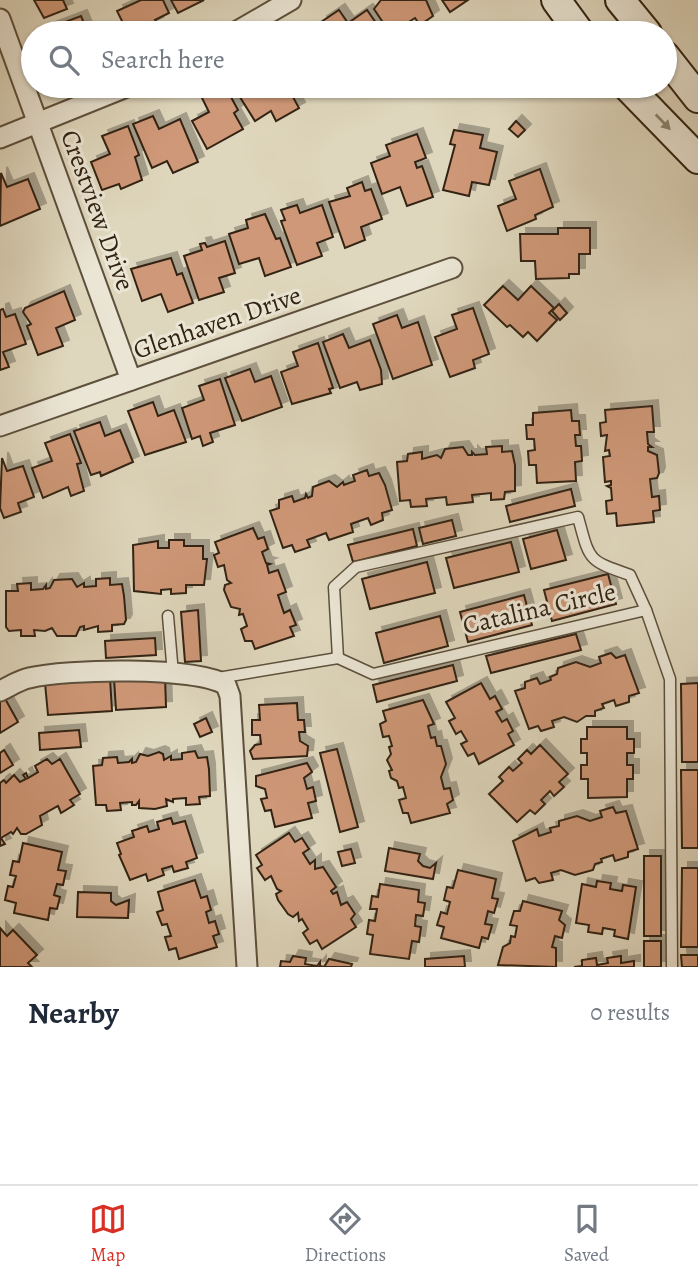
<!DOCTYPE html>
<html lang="en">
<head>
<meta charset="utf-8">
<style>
  body { margin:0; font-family:Alegreya,serif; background:#f6f6f7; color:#1f2937 }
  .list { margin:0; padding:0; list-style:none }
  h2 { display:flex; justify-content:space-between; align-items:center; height:91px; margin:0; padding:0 28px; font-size:30px }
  h2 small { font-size:23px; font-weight:400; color:#747a83 }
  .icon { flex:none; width:38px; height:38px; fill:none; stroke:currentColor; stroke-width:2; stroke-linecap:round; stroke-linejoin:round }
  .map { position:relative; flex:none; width:698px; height:967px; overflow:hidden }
  .search { position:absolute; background:#fff; box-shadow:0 2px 5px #0004; left:21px; right:21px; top:21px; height:77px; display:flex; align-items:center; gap:18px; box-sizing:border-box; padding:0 24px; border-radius:38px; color:#747a83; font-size:26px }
  .sheet { height:217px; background:#fff }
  nav { display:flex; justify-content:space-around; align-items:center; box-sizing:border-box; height:98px; border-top:2px solid #e0e1e3; background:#fff; font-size:19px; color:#747a83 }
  nav a { display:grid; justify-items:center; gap:4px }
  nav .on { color:#d93025 }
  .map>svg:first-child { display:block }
</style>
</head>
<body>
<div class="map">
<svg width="698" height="967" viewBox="0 0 698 967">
  <defs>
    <filter id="shadow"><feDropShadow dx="6" dy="-6" stdDeviation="0" flood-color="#0004"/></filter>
  </defs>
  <rect width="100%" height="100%" fill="#dfd7bd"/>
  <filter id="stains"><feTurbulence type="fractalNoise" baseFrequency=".00286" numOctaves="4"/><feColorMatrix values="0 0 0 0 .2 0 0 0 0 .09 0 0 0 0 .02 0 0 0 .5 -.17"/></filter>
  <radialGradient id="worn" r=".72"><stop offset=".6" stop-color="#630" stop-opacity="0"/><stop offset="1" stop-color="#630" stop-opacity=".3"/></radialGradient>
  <g fill="#cf9878" stroke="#322312" stroke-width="2" filter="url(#shadow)">
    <path d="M34 0H63L67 9 44 18Z"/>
    <path d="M141 0H163L169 13 155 20 157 23 136 33H128L117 11Z"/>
    <path d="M171 0H204L178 13Z"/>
    <path d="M381 0H426L433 16 420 25 415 18 404 25 409 33H396L390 25 386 27 374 9Z"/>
    <path d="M442 0H468L450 12Z"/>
    <path d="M339 10 348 23 367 10 383 33H328L321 22Z"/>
    <path d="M81 16 88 33H51L49 28Z"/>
    <path d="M216 86H225L238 110 234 113 243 129 207 149 192 121 209 112 200 94Z"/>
    <path d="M233 86H287L299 108 276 121 271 111 255 121Z"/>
    <path d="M153 116 159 129 180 119 198 162 173 173 167 161 152 168 133 124Z"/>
    <path d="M516 121 525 130 518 137 509 129Z"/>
    <path d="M128 126 139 155 135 157 142 180 121 189 119 184 102 190 91 162 110 154 102 136Z"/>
    <path d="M454 130 483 135 480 148 497 152 489 185 472 182 469 196 443 190 455 145 450 144Z"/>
    <path d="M417 134 426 158 415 162 417 168 422 166 433 197 407 206 400 187 382 194 371 163 390 156 386 145Z"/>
    <path d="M540 169 553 207 535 215 536 219 507 231 498 206 516 199 509 181Z"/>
    <path d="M1 173 7 187 28 179 40 209 0 226Z"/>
    <path d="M362 182 365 191 371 189 382 219 361 227 365 240 345 248 329 202 350 196 347 188Z"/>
    <path d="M297 205 300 213 322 205 333 237 317 243 322 256 297 265 281 221 285 220 281 210Z"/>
    <path d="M265 214 276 239 280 238 291 267 265 276 259 258 239 264 229 234 248 228 246 220Z"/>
    <path d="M558 228H590V254H579V274H569V278L536 279 535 261H521L520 234H558Z"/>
    <path d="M225 241 235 273 219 278 224 292 199 300 184 256 202 250 200 244 205 243 207 247Z"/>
    <path d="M171 258 177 275 182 273 193 303 168 312 161 294 142 301 131 269Z"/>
    <path d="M503 286 518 300 531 286 554 308 549 313 557 320 537 341 528 332 523 337 510 325 507 327 484 305Z"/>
    <path d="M64 291 75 320 56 328 63 346 38 355 27 326 31 324 23 312 25 308Z"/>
    <path d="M559 304 567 313 560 320 552 311Z"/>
    <path d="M473 308 489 354 473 360 475 368 450 377 435 337 457 329 452 315Z"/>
    <path d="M3 309 6 317 15 314 26 344 3 352 9 367 0 370V310Z"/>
    <path d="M397 315 402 328 418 322 432 365 393 379 373 324Z"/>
    <path d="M343 334 349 348 370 340 381 370 382 384 360 390 357 382 340 388 323 342Z"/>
    <path d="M318 343 333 388 329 389 331 393 292 404 281 372 298 366 293 352Z"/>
    <path d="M250 369 255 382 271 376 282 407 242 421 225 378Z"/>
    <path d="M220 379 235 425 210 433 213 442 203 446 200 436 192 439 182 408 204 400 199 386Z"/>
    <path d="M153 402 158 416 174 410 186 442 145 455 128 411Z"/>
    <path d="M652 406 654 432H647L648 444 652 447H648V451L657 455 659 473 657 478 650 479 652 497 659 496 660 510 653 511 654 522 617 526 616 513 607 514 606 501 612 500 611 488 607 486 611 485V481L605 482 603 457 610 456 609 450 605 451 607 435 601 436 600 423 606 422 605 410Z"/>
    <path d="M571 410 572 421H579L580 435H575L576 446H581L582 461 575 462 576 481 537 483 536 465H529L528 451 535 450 534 439H527L526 425H533V413Z"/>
    <path d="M100 422 105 436 120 430 133 462 101 476 100 472 91 475 74 431Z"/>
    <path d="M70 434 81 463 77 464 84 491 71 496 68 487 43 498 32 468 52 461 45 443Z"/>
    <path d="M502 446V452L512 451 515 465V491L505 492 504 499 491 500V493L472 495 473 502 447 505 446 497 426 499 427 506 411 507 410 500 400 501 397 462 407 461 408 454 422 452V459L437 455 441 458 445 449 463 447 468 455H472V452L475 455 487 454 486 447Z"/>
    <path d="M2 458 7 471 23 466 34 497 18 503 21 512 4 518 0 508Z"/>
    <path d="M367 470 369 476 379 473 385 485 392 510 382 513 383 520 371 525 368 518 351 524 353 532 329 540 326 533 307 540 310 547 295 552 292 545 283 548 270 511 279 508V500L292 496 294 502 305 498 306 494 308 498 312 496 313 487 329 481 337 487 343 482 344 485 355 481 353 475Z"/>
    <path d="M571 489 575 506 510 522 506 506Z"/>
    <path d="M452 520 456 536 423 544 419 528Z"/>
    <path d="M253 528 258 539 264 537 268 549 262 552 266 563 270 564 267 565 269 573 278 570 286 592 278 595 284 613 290 610 296 625 290 627 294 636 255 649 252 641H245L241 629 247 626 243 614 239 615 240 609 231 607 224 590 225 585 231 583 227 580 224 565 218 567 214 555 219 553 215 542Z"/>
    <path d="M413 529 417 546 353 562 348 545Z"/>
    <path d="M557 530 566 560 531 569 523 539Z"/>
    <path d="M169 540H184V546H203V559H207L204 585H186V593L171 594V589L161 590V594L134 591 133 545 158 541V548H169Z"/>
    <path d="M511 542 519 572 454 588 446 558Z"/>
    <path d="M427 562 435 593 370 609 362 579Z"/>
    <path d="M608 574 616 604 552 621 544 590Z"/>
    <path d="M110 578V585L122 584 124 596 126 620 124 624 112 625V631L98 632V626L84 630V626L80 627 76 636H57L52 628 45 631 34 630 35 636H21V630L9 631 6 627V591H18L17 584 31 583V590L43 589 46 585V589L50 588 54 580 72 579 77 587 84 583V587L96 586V579Z"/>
    <path d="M524 595 532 625 468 642 460 612Z"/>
    <path d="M198 610 201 661 185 662 181 612Z"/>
    <path d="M440 616 448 646 384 663 376 633Z"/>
    <path d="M576 634 581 650 491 673 486 656Z"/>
    <path d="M155 638 156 655 106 658 105 641Z"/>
    <path d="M611 653 616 658 625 655 639 693 629 696V702L616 706 614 700 602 704 604 708 595 711V716H586L577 722 564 717 552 721 554 727 541 731 538 726 529 729 515 691 525 688V682L537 678 540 684 551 680 550 677 557 674 558 668 576 662 590 667 601 663 599 657Z"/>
    <path d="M453 665 457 681 377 702 373 685Z"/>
    <path d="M165 676 166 707 116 710 114 679Z"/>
    <path d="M110 678 112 711 48 715 45 683Z"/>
    <path d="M481 683 490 699 495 696 502 709 496 712 502 722 507 719 513 731 508 734 514 745 479 764 474 753 468 756 461 744 467 741 461 731 456 734 449 721 455 718 446 702Z"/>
    <path d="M698 683V762H682L681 684Z"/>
    <path d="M3 695 18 722 0 733V696Z"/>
    <path d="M423 700 434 724 428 726 431 738 435 737 437 746H441L446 764 441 777 444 789 450 788 453 800 447 804 450 813 411 823 408 813H403L399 800 406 798 403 787 399 788 397 781 391 778 389 771 392 770 387 760 391 754 389 747 392 746 389 736 383 737 380 724 386 721 383 711Z"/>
    <path d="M297 703 298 720H304L305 732H299L300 741 308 746 307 756 253 759 250 751 255 745 261 744 260 735H252V720H260L259 705Z"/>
    <path d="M206 718 212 732 200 737 194 724Z"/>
    <path d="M587 727H627V739H634V753H627V765H633V779H627V797L588 798V779H581V765H587V753H581V739H587Z"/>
    <path d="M79 730 81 747 40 750 39 733Z"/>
    <path d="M540 745 568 774 559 782 564 787 554 796 550 791 541 800 545 804 535 814 530 810 517 822 489 794 503 781 499 777 509 767 513 771 522 763 518 759 527 750 531 754Z"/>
    <path d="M337 749 358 827 340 832 320 753Z"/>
    <path d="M4 750 13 765 0 773V753Z"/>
    <path d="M195 751 198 758 207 757 209 769 210 796 199 797 200 804 186 805V798L173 799V802L166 799 167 806 155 809 139 808V801L136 805H132V802L120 803 121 810 107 811 106 805H96L93 766 102 765 103 758 117 757 118 763 129 762 132 759V763L136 762 140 754 148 756 159 752 163 754 164 760 171 756V760L182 759V753Z"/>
    <path d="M47 759 52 764 60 759 80 794 70 800 74 805 61 813 58 806 40 816 42 825 26 834H21L17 828 13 834 11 832 1 838 5 844 0 846V783L4 780 6 783 14 775 20 782 26 779 23 775 26 773 28 778 38 772 35 766Z"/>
    <path d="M307 763 312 772 304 778 307 789 313 787 316 801 308 803 312 818 275 827 271 810 265 811 261 799 267 798 265 789 256 786V776Z"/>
    <path d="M681 770H698V848H682Z"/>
    <path d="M613 807 616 813 626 811 638 849 628 852V857L615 861 613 855 601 859 602 862 595 864 593 870 575 875 561 870 551 873 553 880 539 883 535 878 526 881 513 841 537 829 539 836 551 832 550 828 559 826V821L577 816 590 821 602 817 600 811Z"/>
    <path d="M171 818 173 824 185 821 197 858 186 862 188 868 174 872 172 866 162 869 164 875 148 881 146 874 130 880 119 855 121 854 117 843 134 837 132 831 147 826 149 832 159 829 157 822Z"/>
    <path d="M289 833 295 842 302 838 309 849 303 853 310 864 315 860V869L323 867 336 887 331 891 333 894 337 892 341 905 347 902 355 914 351 919 356 927 322 949 317 940 310 944 303 933 308 929 302 919 299 921 298 913 293 917 288 914 278 900 276 894 281 891 277 889 271 876 265 880 257 868 262 865 256 855Z"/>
    <path d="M23 843 62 852 58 870 66 871 63 885 57 884 54 895 60 897 57 909 50 908 48 920 14 913 16 903 5 900 8 886 13 887 16 876 10 875 13 861 19 862Z"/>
    <path d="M389 848 420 854 418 861 423 866 430 868 436 863 433 879 385 871Z"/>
    <path d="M351 849 355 863 342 866 338 852Z"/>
    <rect x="644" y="856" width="17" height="80"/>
    <path d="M682 868H698V947H681Z"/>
    <path d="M458 870 496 879 492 898 498 899 494 913 488 911 485 924 492 925 488 939 482 937 479 948 441 938 444 927 437 925 441 912 447 914 450 902 444 900 447 887 453 888Z"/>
    <path d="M195 880 201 898 207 896 211 910 206 912 209 923 215 921 219 934 213 936 217 947 179 959 176 948 169 950 165 937 171 936 167 924 162 925 157 912 163 910 158 892Z"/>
    <path d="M597 881 611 883 610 889 622 891 623 885 636 887 628 939 614 936 615 930 603 928 602 934 588 932 589 925 576 923 582 884 596 887Z"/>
    <path d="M380 884 419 890 418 902 425 903 423 916 416 915 415 926 421 927 419 942 412 941 409 959 370 954 373 935 367 934 369 920 375 921 377 909H370L372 896 378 897Z"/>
    <path d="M78 892 111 893V901L116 905 129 900 128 918 77 917Z"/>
    <path d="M523 901 562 911 559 920 565 925 562 938 555 936 552 947 556 948V967L498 965 503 947 510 943 511 936 515 937 517 926 510 925 514 911H520Z"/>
    <path d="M0 928 7 936 13 930 37 955 28 963 32 967H0Z"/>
    <rect x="644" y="941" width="17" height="26"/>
    <path d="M681 955H698V967H682Z"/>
    <path d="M293 956 306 958 305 964 317 966 320 962V966L324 967 329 959 352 964 351 967H280L281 961 290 962Z"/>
    <path d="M464 956 465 967H425V959Z"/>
    <path d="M621 956V963L634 961V967H574L582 966V960L596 958 597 965 608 963 607 958Z"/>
  </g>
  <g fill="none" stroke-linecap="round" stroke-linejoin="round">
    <g stroke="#5d503d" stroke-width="13">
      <g id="service">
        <path d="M168 616 173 674"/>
        <path d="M338 658 334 587 356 567 578 517C590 561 587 560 630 575L646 610"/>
        <path d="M218 678 338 658 373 674 646 610 670 679 672 967"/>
      </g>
    </g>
    <g stroke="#5d503d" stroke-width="23">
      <g id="minor">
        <path d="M0 19 131 380"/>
        <path d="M234 33 291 0"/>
        <path d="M0 138 129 86"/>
        <path d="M0 426 452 268"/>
        <path d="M0 691C9 687 19 680 29 678 66 669 195 666 226 685L230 696 247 967"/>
      </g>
    </g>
    <g stroke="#322312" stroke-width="32">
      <g id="secondary">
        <path d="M556 0 580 33"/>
        <path d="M620 0 647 33"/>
        <path d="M665 56 698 98"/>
        <path d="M627 86 698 159"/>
      </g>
    </g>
    <use href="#service" stroke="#eae5d4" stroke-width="10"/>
    <use href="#minor" stroke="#eae5d4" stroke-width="19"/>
    <use href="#secondary" stroke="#eae5d4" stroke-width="28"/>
  </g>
  <defs><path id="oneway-solid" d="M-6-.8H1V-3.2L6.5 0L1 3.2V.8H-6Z" transform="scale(1.75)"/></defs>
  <use fill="#8e8473" href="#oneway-solid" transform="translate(663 122) rotate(46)"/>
  <g text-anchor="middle" stroke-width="6" stroke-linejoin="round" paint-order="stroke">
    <g font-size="26" fill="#322312" stroke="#eae5d4">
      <text transform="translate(98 210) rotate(70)" y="9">Crestview Drive</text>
      <text transform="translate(217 322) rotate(-19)" y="9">Glenhaven Drive</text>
      <text transform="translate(539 608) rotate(-13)" y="9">Catalina Circle</text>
    </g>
  </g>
  <rect width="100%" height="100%" filter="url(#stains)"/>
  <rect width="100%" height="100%" fill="url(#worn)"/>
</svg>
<div class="search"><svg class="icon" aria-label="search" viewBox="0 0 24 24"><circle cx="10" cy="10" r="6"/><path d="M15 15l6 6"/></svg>Search here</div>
</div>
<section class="sheet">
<h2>Nearby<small>0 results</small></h2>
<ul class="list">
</ul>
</section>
<nav>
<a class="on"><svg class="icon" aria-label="map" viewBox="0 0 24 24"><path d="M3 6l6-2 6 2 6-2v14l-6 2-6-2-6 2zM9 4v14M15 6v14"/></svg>Map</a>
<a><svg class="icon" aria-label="directions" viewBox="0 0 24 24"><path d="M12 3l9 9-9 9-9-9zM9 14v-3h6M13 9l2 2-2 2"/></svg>Directions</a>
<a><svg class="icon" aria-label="saved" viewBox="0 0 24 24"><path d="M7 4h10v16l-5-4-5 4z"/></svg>Saved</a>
</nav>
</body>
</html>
